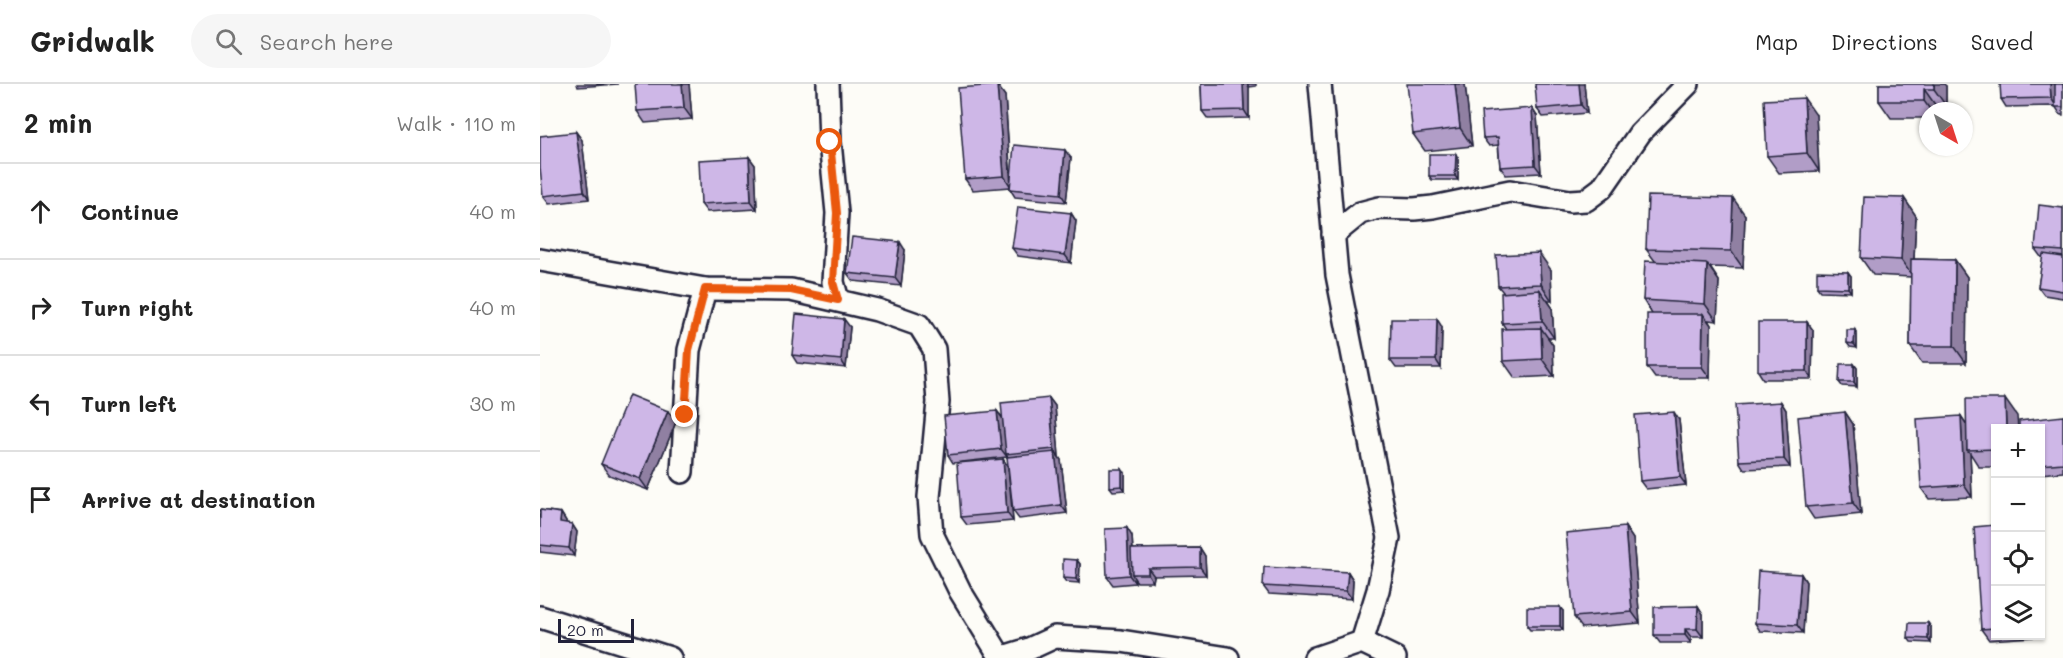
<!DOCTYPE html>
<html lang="en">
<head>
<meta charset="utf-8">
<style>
  body { margin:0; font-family:Mali,sans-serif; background:#f6f6f6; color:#222 }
  .controls { position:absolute; right:18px; bottom:18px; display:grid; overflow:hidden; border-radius:0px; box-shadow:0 2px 4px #0004 }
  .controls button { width:54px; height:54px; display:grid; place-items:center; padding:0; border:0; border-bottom:2px solid #e0e0e0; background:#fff; color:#222; font:30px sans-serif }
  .compass { position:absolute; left:1379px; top:18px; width:54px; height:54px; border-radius:50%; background:#fff; box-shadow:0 2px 4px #0004; rotate:141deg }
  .scale { position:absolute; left:18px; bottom:15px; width:76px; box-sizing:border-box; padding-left:6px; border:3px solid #22223b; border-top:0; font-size:16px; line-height:21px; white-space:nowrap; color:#22223b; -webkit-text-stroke:4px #fdfcf7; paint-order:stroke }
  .stop { position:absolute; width:18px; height:18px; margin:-14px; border:4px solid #ea580c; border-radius:50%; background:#fff }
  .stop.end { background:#ea580c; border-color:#fff; box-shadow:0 2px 6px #0008 }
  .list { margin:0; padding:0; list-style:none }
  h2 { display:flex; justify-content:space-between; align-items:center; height:78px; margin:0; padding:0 24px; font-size:26px }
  h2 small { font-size:20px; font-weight:400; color:#767676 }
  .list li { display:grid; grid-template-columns:39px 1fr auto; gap:18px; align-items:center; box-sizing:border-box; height:96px; padding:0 24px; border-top:2px solid #e0e0e0 }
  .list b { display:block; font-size:22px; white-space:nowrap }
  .list em { font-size:20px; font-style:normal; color:#767676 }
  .icon { flex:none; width:33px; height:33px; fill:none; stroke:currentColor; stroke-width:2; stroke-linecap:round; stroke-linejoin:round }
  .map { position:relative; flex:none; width:1523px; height:574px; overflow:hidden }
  header { display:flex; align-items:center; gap:36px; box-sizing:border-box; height:84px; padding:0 30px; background:#fff; border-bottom:2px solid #e0e0e0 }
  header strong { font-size:28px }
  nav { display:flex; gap:33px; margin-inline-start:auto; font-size:21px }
  .search { width:420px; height:54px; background:#f6f6f6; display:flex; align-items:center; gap:15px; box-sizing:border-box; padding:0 21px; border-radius:33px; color:#767676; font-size:22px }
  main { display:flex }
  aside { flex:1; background:#fff }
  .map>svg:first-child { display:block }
</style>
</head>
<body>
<header>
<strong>Gridwalk</strong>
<div class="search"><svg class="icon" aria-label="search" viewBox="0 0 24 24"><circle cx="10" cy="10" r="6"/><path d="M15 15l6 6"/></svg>Search here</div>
<nav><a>Map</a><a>Directions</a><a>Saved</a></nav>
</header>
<main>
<aside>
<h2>2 min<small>Walk · 110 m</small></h2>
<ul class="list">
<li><svg class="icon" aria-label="ahead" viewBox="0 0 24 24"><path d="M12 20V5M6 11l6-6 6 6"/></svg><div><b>Continue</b></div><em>40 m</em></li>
<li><svg class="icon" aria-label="right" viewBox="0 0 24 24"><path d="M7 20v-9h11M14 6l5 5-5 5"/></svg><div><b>Turn right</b></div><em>40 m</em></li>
<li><svg class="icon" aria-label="left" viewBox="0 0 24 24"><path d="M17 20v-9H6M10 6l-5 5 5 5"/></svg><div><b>Turn left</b></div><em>30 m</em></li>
<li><svg class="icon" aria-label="arrive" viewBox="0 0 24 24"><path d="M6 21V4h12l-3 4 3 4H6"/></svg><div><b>Arrive at destination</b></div></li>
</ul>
</aside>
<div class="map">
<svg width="1523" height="574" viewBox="0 0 1523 574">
  <rect width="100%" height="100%" fill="#fdfcf7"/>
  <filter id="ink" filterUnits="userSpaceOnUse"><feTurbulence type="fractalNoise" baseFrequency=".0167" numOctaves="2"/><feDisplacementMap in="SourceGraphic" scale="12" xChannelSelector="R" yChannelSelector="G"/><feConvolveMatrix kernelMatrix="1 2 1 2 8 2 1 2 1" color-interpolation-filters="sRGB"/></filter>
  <g filter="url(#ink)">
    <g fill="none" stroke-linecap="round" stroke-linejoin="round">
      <g stroke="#22223b" stroke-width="26">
        <g id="street">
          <path d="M288 0 290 58 297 129 293 198 298 216"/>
          <path d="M780 0 797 191 849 454 838 506 822 558"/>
          <path d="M793 151 820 129 839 124 874 125 893 123 970 107 1030 117 1046 116 1062 104 1100 49 1148 0"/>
          <path d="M0 176 165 205 251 206 337 226 379 241 394 265 398 318 389 413 392 450 420 507 461 574"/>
          <path d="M142 388 149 266 165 205"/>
          <path d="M0 533 130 574"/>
          <path d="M460 574 489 565 515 553 581 557 688 574"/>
          <path d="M775 574 822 558 855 574"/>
        </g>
      </g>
      <use href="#street" stroke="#fdfcf7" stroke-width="21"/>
    </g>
    <g fill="#b19dc7" stroke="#22223b" stroke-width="1.5">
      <path d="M37 0H78L38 3Z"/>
      <path d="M149 0 152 35 105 39 97 27Z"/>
      <path d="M661 0H716V2L709 3V34L668 35 662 27Z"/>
      <path d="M925 0 932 62 885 67 873 50Z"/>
      <path d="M1044 0 1047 29 1003 33 997 25Z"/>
      <path d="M1339 0 1406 2V22H1396V27H1388V34H1351L1339 17Z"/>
      <path d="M1523 0V31H1521L1515 22 1466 23 1461 15Z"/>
      <path d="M457 1 465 12 471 96 531 74 526 118 475 113 470 105V103L433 106 425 95Z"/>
      <path d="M1276 31 1279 87 1239 89 1227 72Z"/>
      <path d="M997 32 1001 89 966 91 960 83 958 61 949 62 943 54Z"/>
      <path d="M36 48 42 56 49 115 9 120 3 112Z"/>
      <path d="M209 73 215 81 217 125 167 128 161 120Z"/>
      <path d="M918 74V96H892L889 92Z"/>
      <path d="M1364 114 1376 132 1374 175 1415 176 1427 193 1426 279H1382L1370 262 1371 193 1333 191 1321 174Z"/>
      <path d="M1523 124V214L1504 211 1498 203 1503 173H1501L1495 165Z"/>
      <path d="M531 129 536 137 531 179 478 172 472 164Z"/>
      <path d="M1205 131 1203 184 1170 183 1179 197 1177 237 1168 236 1171 241 1170 294H1115L1107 283 1112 230 1103 216 1115 177 1106 165Z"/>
      <path d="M365 166 361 202 313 197 307 189Z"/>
      <path d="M1011 186 1012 217H1008L1012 223 1014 254H1008L1013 261 1014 292 975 294 963 277 966 245 962 239 963 208 958 202Z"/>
      <path d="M1308 188 1311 192V208L1280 207 1277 203Z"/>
      <path d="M1267 238 1273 246 1272 295H1223L1218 287Z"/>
      <path d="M310 243 306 284 257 279 252 271Z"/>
      <path d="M902 243 901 284H856L850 276Z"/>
      <path d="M1315 246 1317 250V264L1310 263 1307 259Z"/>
      <path d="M1314 280 1317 284V303L1302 302 1299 298Z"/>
      <path d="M509 314 515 322 519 373 521 376 527 429 479 435 473 427 468 373 467 371V373L413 379 408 371 457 327 463 334Z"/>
      <path d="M1241 318 1246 326 1250 383 1204 385 1199 377Z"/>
      <path d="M1305 328 1313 340 1321 430 1274 435 1266 423Z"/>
      <path d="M1421 332 1427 341 1477 332 1455 345V383H1439L1430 369 1432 413 1389 415 1381 404Z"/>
      <path d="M1523 332V388L1500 390V345Z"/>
      <path d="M1139 336 1146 401 1106 405 1100 397Z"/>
      <path d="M136 338 108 406 69 391 61 380Z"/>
      <path d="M463 375 468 383 473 437 427 441 421 433Z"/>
      <path d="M585 389V406L573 407 570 403Z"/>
      <path d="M0 426 21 429 26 437V439L32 440 37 448 34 472 0 468Z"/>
      <path d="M1455 441V552H1493V553L1449 556 1441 545Z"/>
      <path d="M1085 443 1093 455 1100 539 1042 544 1034 533Z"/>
      <path d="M592 452 593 465 660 464 665 472 666 491 614 492 613 498H597L594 494 595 499 573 501 567 493Z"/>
      <path d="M537 476 540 480 539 499 526 498 523 494Z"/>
      <path d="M808 488 813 496 812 515 729 510 723 502Z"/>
      <path d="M1261 490 1266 498 1263 549 1220 547 1215 539Z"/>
      <path d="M1158 522 1163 530V553H1151V559H1120L1114 551Z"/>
      <path d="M1023 527V546H990L987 542Z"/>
      <path d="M1388 539 1391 543V559L1371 558 1368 554Z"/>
    </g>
    <g fill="#9080a2" stroke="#22223b" stroke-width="1.5">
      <path d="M142 0H149L152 35 144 24Z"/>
      <path d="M703 0H707L709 3V34L704 26Z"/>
      <path d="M915 0H925L932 62 920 44Z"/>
      <path d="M1039 0H1044L1047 29 1041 21Z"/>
      <path d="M1394 0H1404L1406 2V22L1394 5Z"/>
      <path d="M1510 0H1516V22L1511 14Z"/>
      <path d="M457 1 465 12 471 103 464 92Z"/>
      <path d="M1384 5 1396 22V27H1391L1384 17Z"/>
      <path d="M1264 14 1276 31 1279 87 1267 69Z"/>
      <path d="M992 24 997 32 1001 89 995 81Z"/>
      <path d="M36 48 42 56 49 115 44 107Z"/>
      <path d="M525 66 531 74 526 118 521 110Z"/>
      <path d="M916 70 918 74V96L915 92Z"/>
      <path d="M209 73 215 81 217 125 211 117Z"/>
      <path d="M1193 114 1205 131 1203 184 1191 167Z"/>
      <path d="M1364 114 1376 132 1373 193 1361 176Z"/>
      <path d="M531 129 536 137 531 179 525 171Z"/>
      <path d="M360 158 365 166 361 202 355 194Z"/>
      <path d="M999 169 1011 186 1012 217 1001 200Z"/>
      <path d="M1415 176 1427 193 1426 279 1414 262Z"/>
      <path d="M1167 180 1179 197 1177 237 1165 220Z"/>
      <path d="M1308 188 1311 192V208L1308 204Z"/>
      <path d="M1000 206 1012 223 1014 254 1002 237Z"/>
      <path d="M1163 230 1171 241 1170 294 1162 283Z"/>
      <path d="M304 235 310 243 306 284 301 276Z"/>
      <path d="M897 235 902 243 901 284 896 276Z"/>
      <path d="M1267 238 1273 246 1272 295 1267 287Z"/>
      <path d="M1001 244 1013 261 1014 292 1002 275Z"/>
      <path d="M1315 246 1317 250V264L1314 260Z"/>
      <path d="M1314 280 1317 284V303L1314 298Z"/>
      <path d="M509 314 515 322 519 373 514 365Z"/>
      <path d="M1465 315 1477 332 1478 345H1466Z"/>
      <path d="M1241 318 1246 326 1250 383 1244 375Z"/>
      <path d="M128 327 136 338 108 406 100 395Z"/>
      <path d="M457 327 463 335 467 373 461 365Z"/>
      <path d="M1134 328 1139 336 1146 401 1140 393Z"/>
      <path d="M1305 328 1313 340 1321 430 1313 419Z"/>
      <path d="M1421 332 1429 344 1427 366 1430 369 1432 413 1424 401Z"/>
      <path d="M515 368 521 376 527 429 521 421Z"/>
      <path d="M463 375 468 383 473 437 467 429Z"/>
      <path d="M582 385 585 389V406L582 402Z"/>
      <path d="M21 429 26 437V446L20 438Z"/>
      <path d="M32 440 37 448 34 472 29 464Z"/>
      <path d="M1085 443 1093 455 1100 539 1092 528Z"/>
      <path d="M587 444 592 452 594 490H592L594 494 595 499 589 491Z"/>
      <path d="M660 464 665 472 666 491 660 483Z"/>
      <path d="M537 476 540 480 539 499 536 495Z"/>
      <path d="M608 484 614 492 613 498 608 490Z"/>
      <path d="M808 488 813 496 812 515 806 507Z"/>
      <path d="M1261 490 1266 498 1263 549 1257 541Z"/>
      <path d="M1158 522 1163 530V553L1157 545Z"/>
      <path d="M1020 523 1023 527V546L1020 542Z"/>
      <path d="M1388 539 1391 543V559L1388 555Z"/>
      <path d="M1145 545 1151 553V559L1145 551Z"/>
    </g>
    <g fill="#ceb7e7" stroke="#22223b" stroke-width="1.5">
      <path d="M95 0H142L144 24 97 27Z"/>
      <path d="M661 0H703L704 26 662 27Z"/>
      <path d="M867 0H915L920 44 873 50Z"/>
      <path d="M995 0H1039L1041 21 997 25Z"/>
      <path d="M1339 0H1394V5H1384V17H1339Z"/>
      <path d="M1460 0H1510L1511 14 1461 15Z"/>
      <rect x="1515" y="0" width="8" height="23"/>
      <path d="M457 1 464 92 425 95 418 4Z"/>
      <path d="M1264 14 1267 69 1227 72 1224 16Z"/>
      <path d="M992 24 995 81 960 83 958 53 943 54 941 28Z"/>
      <path d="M36 48 44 107 3 112 0 83V52Z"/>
      <path d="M474 61 525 66 521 110 470 105Z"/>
      <path d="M889 70H916L915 92H889Z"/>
      <path d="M209 73 211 117 161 120 159 76Z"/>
      <path d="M1108 112 1193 114 1191 167 1106 165Z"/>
      <path d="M1324 113 1364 114 1361 176 1321 174Z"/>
      <path d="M1499 121 1523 124V167L1495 165Z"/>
      <path d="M478 123 531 129 525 171 472 164Z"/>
      <path d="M312 153 360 158 355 194 307 189Z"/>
      <path d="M999 169 1001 200 958 202 956 171Z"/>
      <path d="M1503 170 1523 173V207L1498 203Z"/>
      <path d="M1371 175 1415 176 1414 262H1370Z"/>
      <path d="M1105 177 1167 180 1165 220 1103 216Z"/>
      <path d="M1277 187 1308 188V204L1277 203Z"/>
      <path d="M1000 206 1002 237 962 239 961 209Z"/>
      <path d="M256 230 304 235 301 276 252 271Z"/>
      <path d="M1107 230H1163L1162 283H1107Z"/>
      <path d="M851 235H897L896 276H850Z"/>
      <rect x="1218" y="238" width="49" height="49"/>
      <path d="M1001 244 1002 275 963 277 962 245Z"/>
      <path d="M1307 246H1315L1314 260 1307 259Z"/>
      <path d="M1300 280H1314V298H1299Z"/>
      <path d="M89 311 128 327 100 395 61 380Z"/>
      <path d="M509 314 514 365 466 370 461 319Z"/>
      <path d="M1426 315H1465L1466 345H1455V365L1427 366Z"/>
      <path d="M1241 318 1244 375 1199 377 1195 321Z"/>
      <path d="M457 327 461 365 408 371 404 332Z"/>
      <path d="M1134 328 1140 393 1100 397 1095 331Z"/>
      <path d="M1305 328 1313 419 1266 423 1258 333Z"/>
      <path d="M1421 332 1424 401 1381 404 1377 335Z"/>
      <path d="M1523 332V379L1500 381V345H1479V337Z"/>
      <path d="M515 368 521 421 473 427 467 373Z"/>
      <path d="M463 375 467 429 421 433 417 379Z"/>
      <path d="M570 385H582V402L570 403Z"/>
      <path d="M0 426 21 429 20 438 32 440 29 464 0 461Z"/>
      <path d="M1455 441V544L1441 545 1434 443Z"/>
      <path d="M1085 443 1092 528 1034 533 1026 449Z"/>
      <path d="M587 444 589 491 567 493 565 445Z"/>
      <path d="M660 464V483L608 484V490H592L591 465Z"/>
      <path d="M523 475 537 476 536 495 523 494Z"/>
      <path d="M724 483 808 488 806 507 723 502Z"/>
      <path d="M1218 487 1261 490 1257 541 1215 539Z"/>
      <path d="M1158 522 1157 545H1145V551H1114V523Z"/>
      <rect x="987" y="523" width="33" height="19"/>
      <path d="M1369 539H1388V555L1368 554Z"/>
    </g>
  </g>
  <g fill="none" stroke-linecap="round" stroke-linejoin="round" filter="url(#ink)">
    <path stroke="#ea580c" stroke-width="8" d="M145 331 149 266 165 205 251 206 298 216 293 198 297 129 290 58"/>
  </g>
</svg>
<div class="controls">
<button>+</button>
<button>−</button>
<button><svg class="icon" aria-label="locate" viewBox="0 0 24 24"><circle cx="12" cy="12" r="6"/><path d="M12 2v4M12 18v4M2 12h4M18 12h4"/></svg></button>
<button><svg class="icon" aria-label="layers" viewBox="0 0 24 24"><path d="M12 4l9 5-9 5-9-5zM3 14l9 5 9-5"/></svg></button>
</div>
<svg class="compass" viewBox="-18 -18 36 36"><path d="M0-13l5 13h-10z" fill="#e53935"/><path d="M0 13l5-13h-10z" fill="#767676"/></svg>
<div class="scale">20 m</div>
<div class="stop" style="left:290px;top:58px"></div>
<div class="stop end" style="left:145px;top:331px"></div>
</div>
</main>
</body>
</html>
